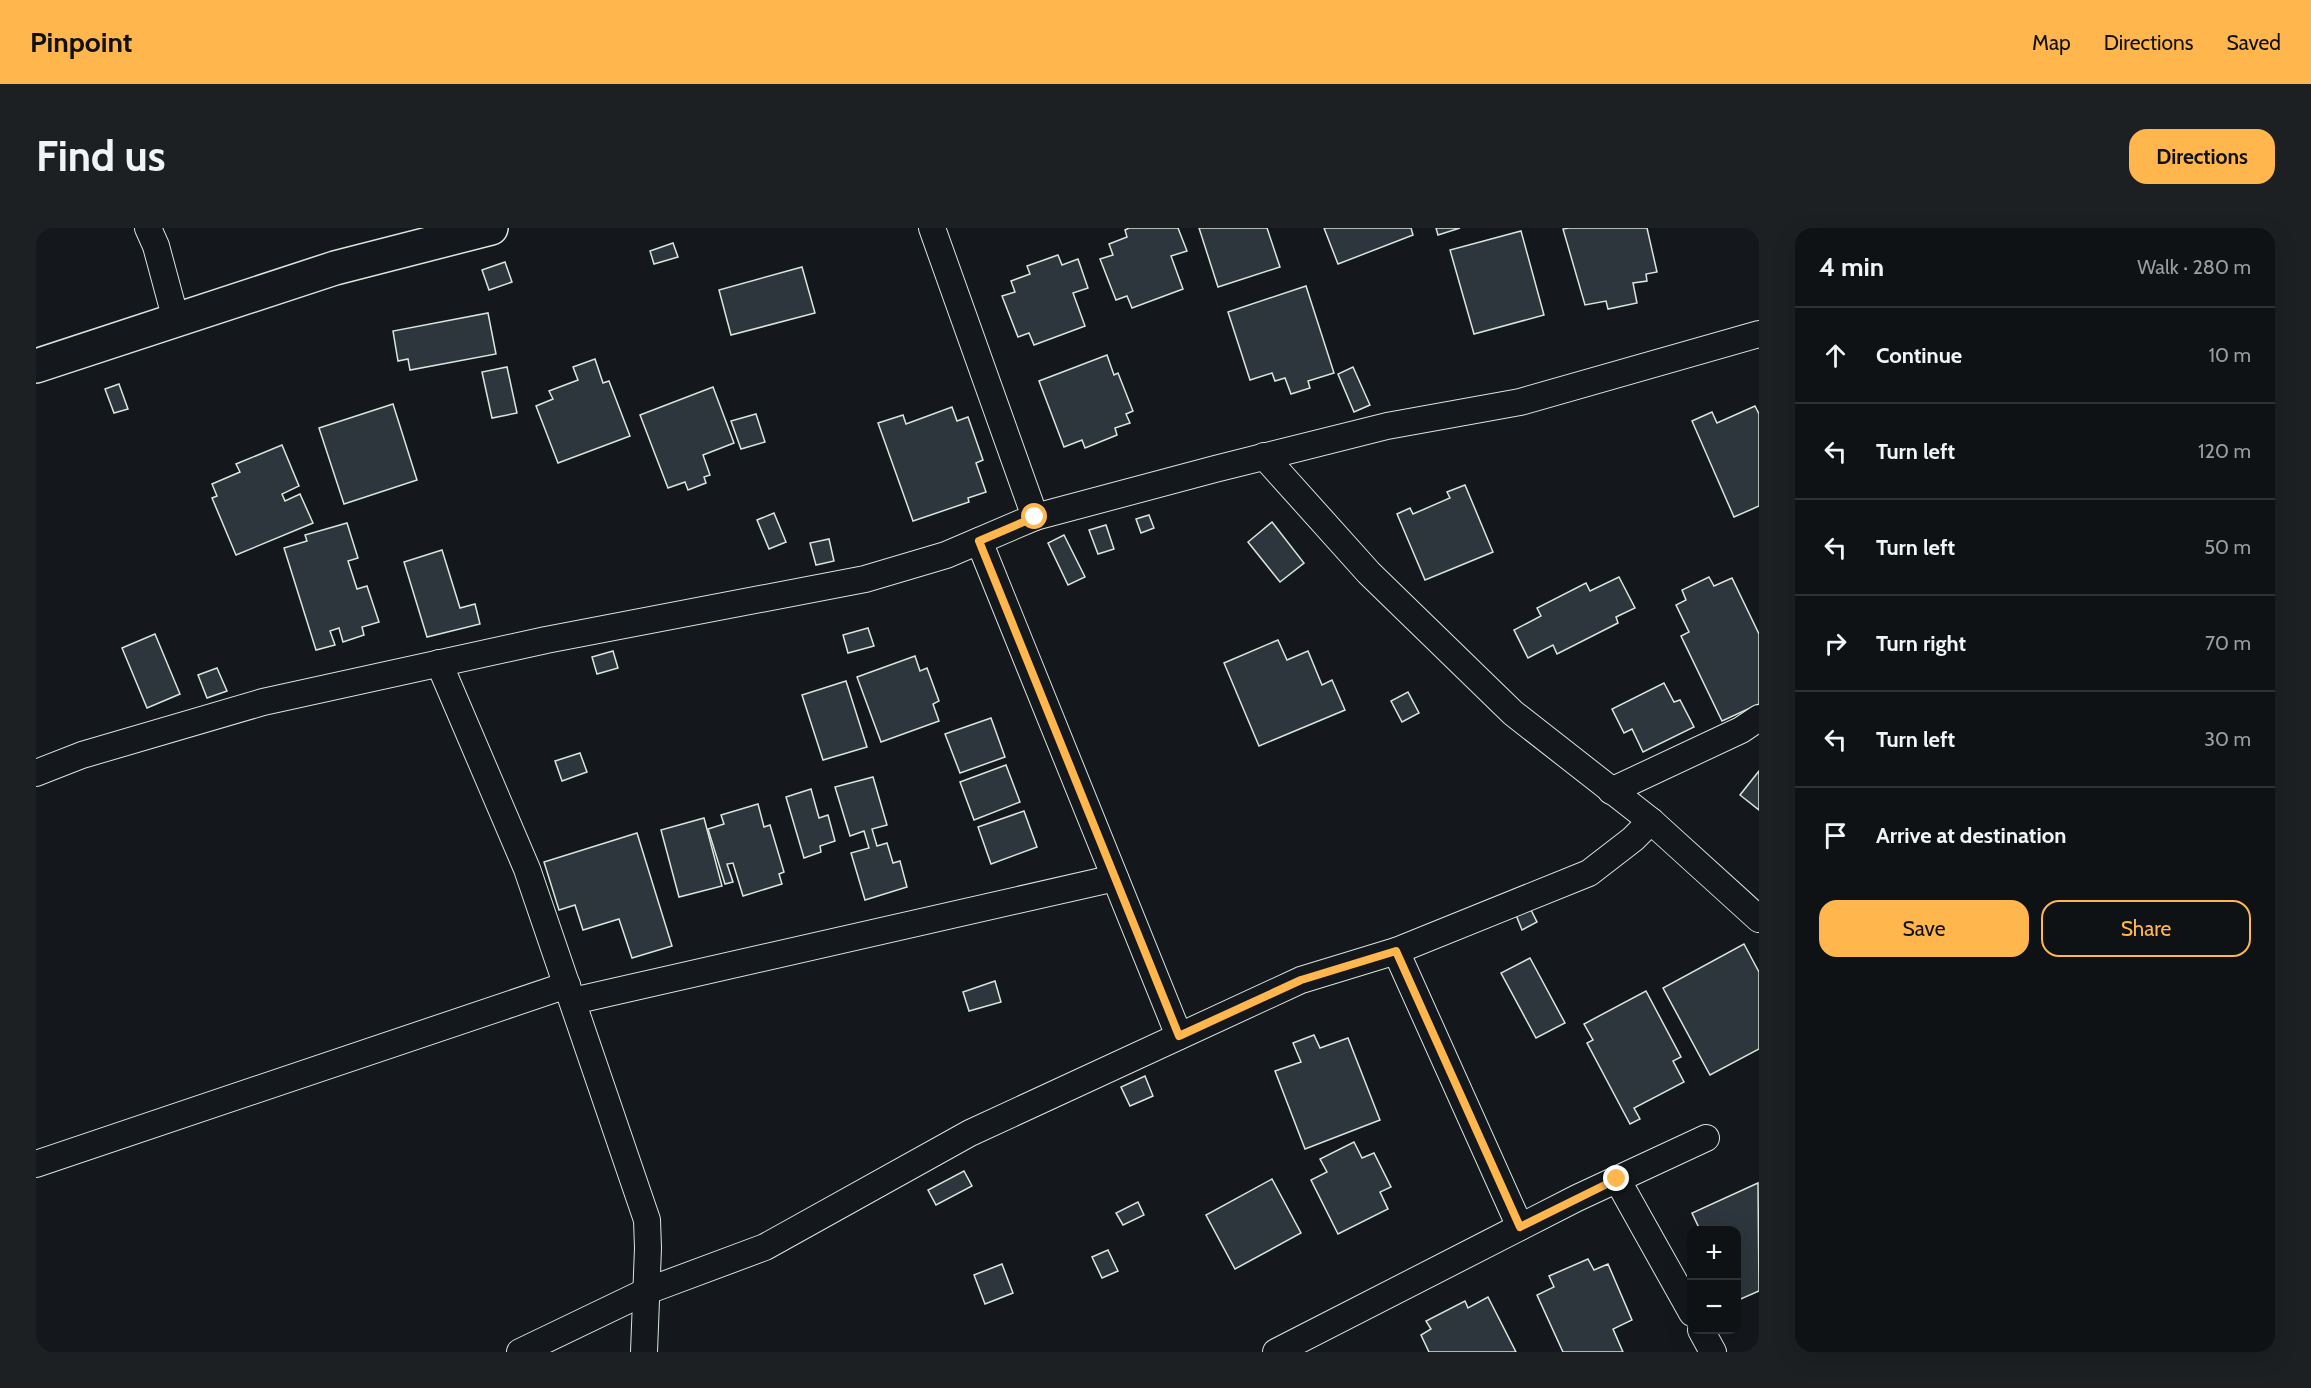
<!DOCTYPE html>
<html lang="en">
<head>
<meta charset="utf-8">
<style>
  body { margin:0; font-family:Cabin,sans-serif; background:#1d2022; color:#f1f3f6 }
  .controls { position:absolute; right:18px; bottom:18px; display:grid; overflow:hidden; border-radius:12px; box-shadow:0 6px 24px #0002 }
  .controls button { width:54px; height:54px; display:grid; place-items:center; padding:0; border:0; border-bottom:2px solid #2f3234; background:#0f1215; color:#f1f3f6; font:30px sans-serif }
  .stop { position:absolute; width:18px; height:18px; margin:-14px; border:4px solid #ffb74d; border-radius:50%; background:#fff }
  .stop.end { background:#ffb74d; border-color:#fff; box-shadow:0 2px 6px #0008 }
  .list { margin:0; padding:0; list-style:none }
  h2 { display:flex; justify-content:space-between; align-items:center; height:78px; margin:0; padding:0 24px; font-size:26px }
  h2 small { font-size:20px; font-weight:400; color:#9b9ea0 }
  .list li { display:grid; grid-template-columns:39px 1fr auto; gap:18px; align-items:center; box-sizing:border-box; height:96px; padding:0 24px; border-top:2px solid #2f3234 }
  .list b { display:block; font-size:22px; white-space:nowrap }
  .list em { font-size:20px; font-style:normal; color:#9b9ea0 }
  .actions { display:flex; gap:12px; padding:18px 24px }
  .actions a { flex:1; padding:14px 0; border:2px solid #ffb74d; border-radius:18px; text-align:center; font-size:21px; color:#ffb74d }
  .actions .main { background:#ffb74d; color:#111 }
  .icon { flex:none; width:33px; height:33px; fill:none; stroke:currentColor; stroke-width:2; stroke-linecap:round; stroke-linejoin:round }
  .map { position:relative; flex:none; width:1723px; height:1124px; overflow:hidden; border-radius:18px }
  header { display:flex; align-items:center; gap:36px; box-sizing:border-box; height:84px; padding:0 30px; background:#ffb74d; color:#111 }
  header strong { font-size:28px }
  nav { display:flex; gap:33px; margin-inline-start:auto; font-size:21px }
  .intro { display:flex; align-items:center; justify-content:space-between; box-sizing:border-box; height:144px; padding:0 36px }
  h1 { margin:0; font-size:42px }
  .button { padding:15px 27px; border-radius:18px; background:#ffb74d; color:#111; font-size:21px; font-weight:700 }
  main { display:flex; gap:36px; padding:0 36px }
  aside { flex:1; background:#0f1215; border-radius:18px; box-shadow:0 6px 24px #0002 }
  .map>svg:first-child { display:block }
</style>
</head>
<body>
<header>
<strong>Pinpoint</strong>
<nav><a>Map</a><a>Directions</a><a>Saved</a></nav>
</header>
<div class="intro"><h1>Find us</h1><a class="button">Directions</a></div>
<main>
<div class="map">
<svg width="1723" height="1124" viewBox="0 0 1723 1124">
  <rect width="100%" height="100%" fill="#14181c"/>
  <g fill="#2c363c" stroke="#d8e6dc" stroke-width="1.5">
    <path d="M1093 0H1142L1151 23 1135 28 1147 61 1096 80 1091 68 1080 72 1064 31 1077 27 1073 16 1091 9 1089 2Z"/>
    <path d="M1163 0H1231L1244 39 1182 59Z"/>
    <path d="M1288 0H1375L1377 7 1302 36Z"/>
    <path d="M1400 0H1424L1402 7Z"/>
    <path d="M1533 0H1611L1621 44 1610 46 1611 53 1597 55 1601 75 1572 81 1570 73 1549 77 1527 1Z"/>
    <path d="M1485 3 1508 87 1438 106 1414 22Z"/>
    <path d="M637 15 642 29 618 36 614 23Z"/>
    <path d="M1022 27 1026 37 1042 31 1052 60 1037 65 1049 98 998 117 993 105 982 109 966 68 979 64 975 53 994 46 991 38Z"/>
    <path d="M469 34 476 54 453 62 446 42Z"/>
    <path d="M766 39 779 85 695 107 683 62Z"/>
    <path d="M1270 58 1298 145 1272 153 1274 160 1255 166 1249 150 1239 153 1236 145 1214 152 1192 84Z"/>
    <path d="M452 85 460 126 374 142 372 131 362 133 357 103Z"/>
    <path d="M1071 127 1078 147 1082 145 1097 183 1090 186 1094 195 1079 200 1081 207 1049 220 1046 212 1028 219 1003 153Z"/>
    <path d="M559 131 567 155 573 153 594 208 522 235 500 178 517 171 513 163 542 152 537 139Z"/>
    <path d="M471 139 481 185 456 190 446 144Z"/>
    <path d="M1317 139 1334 177 1318 184 1302 146Z"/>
    <path d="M83 156 92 181 78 185 69 161Z"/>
    <path d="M677 159 698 215 667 227 674 247 668 249 670 255 652 262 649 254 632 260 604 187Z"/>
    <path d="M357 176 381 252 308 276 283 200Z"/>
    <path d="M1719 178 1723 186V278L1698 289 1656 193 1676 184 1681 195Z"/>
    <path d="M916 179 921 193 932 189 947 232 940 235 950 264 932 270 933 274 877 293 842 195 867 187 870 196Z"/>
    <path d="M720 186 729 214 705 221 695 193Z"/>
    <path d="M246 217 263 258 246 266 249 273 264 266 277 295 200 327 176 270 181 268 176 256 204 244 200 236Z"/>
    <path d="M1429 257 1457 324 1389 352 1361 286 1374 280 1377 286 1414 270 1411 264Z"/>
    <path d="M738 285 750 314 733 321 721 292Z"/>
    <path d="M1113 287 1118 300 1105 305 1100 291Z"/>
    <path d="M1236 294 1268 335 1244 354 1212 314Z"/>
    <path d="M311 295 322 330 312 333 321 361 331 358 343 394 326 399 328 407 307 414 303 400 294 403 299 417 280 422 248 320 271 313 269 307Z"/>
    <path d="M1070 297 1078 321 1062 326 1053 302Z"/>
    <path d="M1028 307 1049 349 1032 357 1012 315Z"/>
    <path d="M793 311 798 333 780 337 774 315Z"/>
    <path d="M406 322 424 380 439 376 444 396 391 409 368 334Z"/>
    <path d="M1583 349 1599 380 1580 389 1582 395 1521 426 1517 417 1492 430 1478 402 1505 388 1501 380 1550 355 1554 363Z"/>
    <path d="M1673 349 1678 358 1696 350 1723 406V476L1686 493 1645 408 1653 404 1640 377 1650 372 1646 362Z"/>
    <path d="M832 400 838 418 812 425 807 407Z"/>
    <path d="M119 406 144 466 111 480 86 420Z"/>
    <path d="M1242 412 1251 432 1272 423 1286 457 1296 452 1309 482 1223 518 1188 435Z"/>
    <path d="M577 423 582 440 561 446 556 429Z"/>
    <path d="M879 428 884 443 891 440 903 473 897 476 903 493 845 514 821 449Z"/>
    <path d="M181 440 191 463 171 470 162 447Z"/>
    <path d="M810 453 831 519 787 532 766 467Z"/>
    <path d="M1628 455 1638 474 1644 472 1658 499 1607 524 1596 501 1588 505 1576 481Z"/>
    <path d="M1372 464 1383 485 1366 494 1355 473Z"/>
    <path d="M955 490 969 529 924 545 909 506Z"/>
    <path d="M544 525 551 544 526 553 519 533Z"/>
    <path d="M970 537 984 574 938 592 924 554Z"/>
    <path d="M1723 543V582L1704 567Z"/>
    <path d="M837 549 851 597 836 601 841 618 851 615 857 635 864 633 871 659 829 672 815 625 833 620 828 603 814 608 799 559Z"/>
    <path d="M775 561 783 590 792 587 799 613 784 618 785 624 768 630 750 569Z"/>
    <path d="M722 576 728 599 734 597 748 644 743 646 746 656 707 668 697 635 691 636 697 654 689 656 672 601 688 596 685 587Z"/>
    <path d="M988 583 1001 619 955 636 942 599Z"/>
    <path d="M668 590 686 658 643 669 625 602Z"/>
    <path d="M601 605 636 718 596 730 583 691 547 702 539 677 523 682 508 634Z"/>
    <path d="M1494 680 1501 694 1486 702 1480 687Z"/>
    <path d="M1708 716 1723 744V821L1674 847 1627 760Z"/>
    <path d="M1494 730 1529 795 1500 810 1465 745Z"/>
    <path d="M959 753 965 774 933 783 927 764Z"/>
    <path d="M1610 763 1645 829 1637 833 1648 854 1598 880 1604 891 1594 896 1551 815 1557 812 1548 796Z"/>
    <path d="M1278 807 1284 820 1312 810 1344 892 1269 921 1239 843 1265 834 1257 815Z"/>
    <path d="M1109 848 1117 868 1094 878 1085 859Z"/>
    <path d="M1318 914 1326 930 1338 925 1355 959 1344 964 1352 981 1302 1006 1275 952 1291 944 1284 931Z"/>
    <path d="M928 943 936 958 900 977 892 962Z"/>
    <path d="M1236 951 1265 1005 1199 1041 1170 987Z"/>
    <path d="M1722 955 1723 1063 1700 1073V1002H1664L1656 985Z"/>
    <path d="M1102 974 1108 987 1087 997 1080 985Z"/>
    <path d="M1072 1022 1082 1043 1066 1050 1056 1029Z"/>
    <path d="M1552 1031 1558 1042 1572 1036 1596 1092 1577 1101 1587 1124H1527L1501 1067 1518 1059 1513 1048Z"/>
    <path d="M966 1036 977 1065 949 1076 938 1047Z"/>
    <path d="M1452 1069 1480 1124H1393L1385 1107 1395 1101 1390 1093 1429 1073 1432 1080Z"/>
  </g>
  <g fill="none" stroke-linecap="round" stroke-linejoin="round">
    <g stroke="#d8e6dc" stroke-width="28">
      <g id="minor">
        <path d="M112 0 120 18 140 92"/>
        <path d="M896 0 999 289"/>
        <path d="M1228 228 1333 345 1477 485 1615 593 1723 691"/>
        <path d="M943 313 1143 808"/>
        <path d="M403 435 491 641 611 992 612 1020 608 1124"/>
        <path d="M0 545 46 527 227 474 510 412 829 351 910 327 999 289 1179 241 1351 198 1484 174 1723 106"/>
        <path d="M1575 563 1705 502 1723 490"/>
        <path d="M1360 723 1484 999"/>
        <path d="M537 773 1079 650"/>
        <path d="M0 936 531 757"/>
        <path d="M1581 951 1656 1085"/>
        <path d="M1665 1102 1677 1124"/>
        <path d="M484 1124 611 1063 729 1019 934 905 1265 752 1360 723 1553 645 1597 611 1615 593"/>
        <path d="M1240 1124 1541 970 1670 910"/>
      </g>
    </g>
    <g stroke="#d8e6dc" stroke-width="36">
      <path id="secondary" d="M0 138 299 40 455 0"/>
    </g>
    <use href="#minor" stroke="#14181c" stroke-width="26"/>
    <use href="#secondary" stroke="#14181c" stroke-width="33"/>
  </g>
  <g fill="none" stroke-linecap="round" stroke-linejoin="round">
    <path stroke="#ffb74d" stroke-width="8" d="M999 289 943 313 1143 808 1265 752 1360 723 1484 999 1581 951"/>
  </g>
</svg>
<div class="controls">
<button>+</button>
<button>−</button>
</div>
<div class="stop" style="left:999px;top:289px"></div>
<div class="stop end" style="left:1581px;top:951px"></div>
</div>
<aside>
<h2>4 min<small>Walk · 280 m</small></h2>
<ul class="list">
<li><svg class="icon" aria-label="ahead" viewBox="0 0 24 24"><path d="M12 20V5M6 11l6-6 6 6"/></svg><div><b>Continue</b></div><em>10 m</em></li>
<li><svg class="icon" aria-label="left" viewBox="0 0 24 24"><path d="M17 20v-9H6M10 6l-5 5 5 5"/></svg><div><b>Turn left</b></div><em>120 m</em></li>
<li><svg class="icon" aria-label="left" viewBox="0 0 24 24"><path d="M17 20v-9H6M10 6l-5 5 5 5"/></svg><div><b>Turn left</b></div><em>50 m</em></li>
<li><svg class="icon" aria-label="right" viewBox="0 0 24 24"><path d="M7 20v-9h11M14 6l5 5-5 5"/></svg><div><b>Turn right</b></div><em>70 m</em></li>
<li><svg class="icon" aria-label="left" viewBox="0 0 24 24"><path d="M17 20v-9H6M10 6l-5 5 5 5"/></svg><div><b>Turn left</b></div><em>30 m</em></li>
<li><svg class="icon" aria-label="arrive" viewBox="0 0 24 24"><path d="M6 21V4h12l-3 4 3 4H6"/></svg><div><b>Arrive at destination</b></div></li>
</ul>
<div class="actions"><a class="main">Save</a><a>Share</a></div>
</aside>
</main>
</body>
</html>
